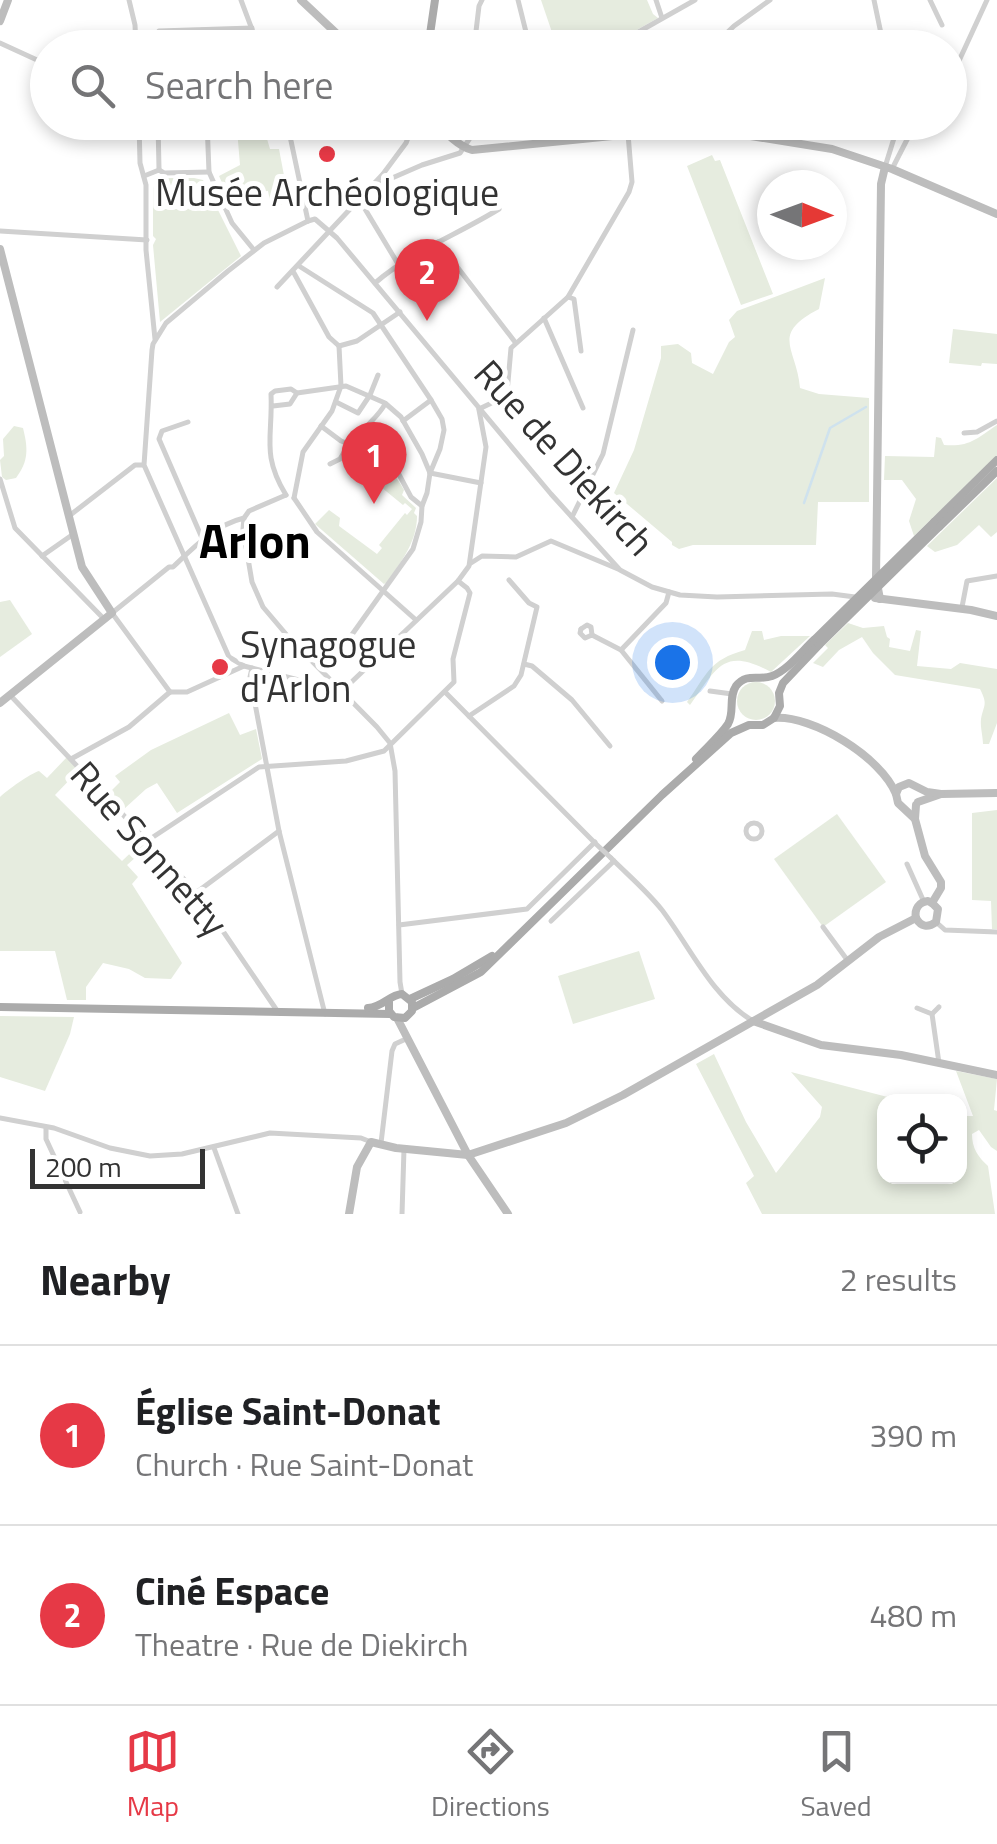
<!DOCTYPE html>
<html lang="en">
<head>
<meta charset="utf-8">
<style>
  body { margin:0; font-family:"Titillium Web",sans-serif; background:#f6f6f6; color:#202124 }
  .controls { position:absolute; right:30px; bottom:30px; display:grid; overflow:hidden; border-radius:20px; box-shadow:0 5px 15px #0003 }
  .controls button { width:90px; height:90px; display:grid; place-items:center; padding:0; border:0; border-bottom:2px solid #e0e0e0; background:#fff; color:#202124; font:50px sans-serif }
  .compass { position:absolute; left:757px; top:170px; width:90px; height:90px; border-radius:50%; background:#fff; box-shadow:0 5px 15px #0003; rotate:91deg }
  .scale { position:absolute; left:30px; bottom:25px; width:175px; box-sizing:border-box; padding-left:10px; border:5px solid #333; border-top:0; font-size:28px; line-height:35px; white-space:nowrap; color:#333; -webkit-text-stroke:8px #fff; paint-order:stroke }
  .you { position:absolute; left:672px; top:662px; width:35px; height:35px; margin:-25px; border:8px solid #fff; border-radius:50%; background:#1a73e8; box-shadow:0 0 0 15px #1a73e833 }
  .badge { display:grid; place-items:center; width:65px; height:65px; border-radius:50%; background:#e63946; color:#fff; font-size:32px; font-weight:700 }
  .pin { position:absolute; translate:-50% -82px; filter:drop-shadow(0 2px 5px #0008) }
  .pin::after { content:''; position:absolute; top:52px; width:35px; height:30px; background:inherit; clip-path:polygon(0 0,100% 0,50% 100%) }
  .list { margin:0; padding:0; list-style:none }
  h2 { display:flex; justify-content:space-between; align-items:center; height:130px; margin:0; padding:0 40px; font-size:42px }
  h2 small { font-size:32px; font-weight:400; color:#757577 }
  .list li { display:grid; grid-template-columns:65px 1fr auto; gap:30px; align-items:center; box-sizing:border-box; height:180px; padding:0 40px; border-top:2px solid #e0e0e0 }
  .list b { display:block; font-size:38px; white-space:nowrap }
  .list p { margin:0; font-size:32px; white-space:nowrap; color:#757577 }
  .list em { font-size:32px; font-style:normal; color:#757577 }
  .icon { flex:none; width:55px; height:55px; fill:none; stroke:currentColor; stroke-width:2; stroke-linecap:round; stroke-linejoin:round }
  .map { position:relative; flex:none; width:997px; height:1214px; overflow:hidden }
  .search { position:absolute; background:#fff; box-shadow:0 5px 15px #0003; left:30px; right:30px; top:30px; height:110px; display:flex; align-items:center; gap:25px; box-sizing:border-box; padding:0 35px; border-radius:55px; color:#757577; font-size:38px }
  .sheet { height:490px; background:#fff }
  nav { display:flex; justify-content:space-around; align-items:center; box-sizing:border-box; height:140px; border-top:2px solid #e0e0e0; background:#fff; font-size:28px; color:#757577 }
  nav a { display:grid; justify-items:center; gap:5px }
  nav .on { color:#e63946 }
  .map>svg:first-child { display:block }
</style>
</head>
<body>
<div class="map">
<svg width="997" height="1214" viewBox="0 0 997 1214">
  <rect width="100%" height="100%" fill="#fff"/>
  <g fill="#e6ecdf">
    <path d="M541 0H647L653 14 658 18 606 47H557Z"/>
    <path d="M250 123H263L264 128 261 131 265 132 270 149H279L286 186 297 184 300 201 271 206 268 191 243 193 229 198 219 176 240 165 237 129H245Z"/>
    <path d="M712 155 715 161 720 160 773 294 741 305 687 166Z"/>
    <path d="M164 178H194L203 180 241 256 160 322 153 245 156 239 153 236V188L156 182Z"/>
    <path d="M825 278 819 309C769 335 797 348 800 388L819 394 869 398V502H818L816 545H693L679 549 672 545V542L614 493 634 450 661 358V346L678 344 691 353 692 363 713 374 729 342 735 337 729 320 737 311Z"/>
    <path d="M953 329 997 334V364L982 363 981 366 949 363Z"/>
    <path d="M997 425V455L914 536 909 521 916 499 902 480H884L885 456 934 457 936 437 941 438 944 445C970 447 976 439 997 425Z"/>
    <path d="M14 426 23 428C28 448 29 461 16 478L6 480 2 477 0 460 4 456 3 439Z"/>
    <path d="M360 447C380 456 394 472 404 490L402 495 416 508 414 513 417 516C417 541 402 561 387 582L384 584 315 524 329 510 340 518 339 526 377 554 382 548 379 545 405 513 407 515 412 509 405 503 403 505 359 469 361 466 353 460 351 462 348 459Z"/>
    <path d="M997 478V532L991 537 979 525 957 545 935 552 927 546Z"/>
    <path d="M10 600 32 634 0 657V602Z"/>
    <path d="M848 623 863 628 884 626 887 637 890 639 889 647 910 651 916 630 921 631 917 666 951 669 960 663 997 669V723L989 744H983C983 737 980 726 981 719 984 704 988 705 980 689L895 675 873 653 862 637 839 650 823 667 813 663 828 648 825 645Z"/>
    <path d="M752 631H762L764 640 781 636H810L771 672C723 646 717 668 690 705L687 702C707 674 709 660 745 650Z"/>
    <circle cx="756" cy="701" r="19"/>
    <path d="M229 713 240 735 256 729 262 759 177 813 157 783 146 789 124 809 110 792 120 782 115 776 151 750Z"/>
    <path d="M68 756 78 771 55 795 122 861 142 842 146 848 127 865 138 877 132 884 182 963 171 979 145 978 129 969 103 963 86 987V1000H67L55 951H0V797C6 791 31 773 39 771L47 778Z"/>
    <path d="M997 810V929H992L991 901 972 900V813Z"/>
    <path d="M837 814 886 882 823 927 774 859Z"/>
    <path d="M639 951 655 999 573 1024 558 976Z"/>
    <path d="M0 1016 74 1017 70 1034 45 1091 0 1077Z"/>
    <path d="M714 1054 746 1122 776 1173 820 1117 822 1107 791 1072 903 1101 884 1102V1176H960V1116H973L956 1071 997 1079 994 1110 997 1111V1151L991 1147 979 1130 972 1134C972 1148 978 1157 988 1166L995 1214H762L746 1183 754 1176 696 1064Z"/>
  </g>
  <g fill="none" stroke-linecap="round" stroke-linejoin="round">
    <path stroke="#cfe2ee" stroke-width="2.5" d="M804 503 830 428 866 407"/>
    <g stroke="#d0d0d0" stroke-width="5">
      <path d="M129 0 135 25 136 48"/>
      <path d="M241 0 259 48"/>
      <path d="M518 0 530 48"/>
      <path d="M656 0 662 18"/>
      <path d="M874 0 884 48"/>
      <path d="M930 0 942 25"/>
      <path d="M202 30 203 48"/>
      <path d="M0 43 48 65"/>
      <path d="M155 48V37L159 31 252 28"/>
      <path d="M474 48 479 6 482 0"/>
      <path d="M610 48 695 0"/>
      <path d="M711 48 734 26 770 0"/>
      <path d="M950 70 958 63 987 0"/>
      <path d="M86 122V129L94 133 139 132"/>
      <path d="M139 122 140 163 146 185V250L155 339"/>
      <path d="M158 122 159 169"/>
      <path d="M207 122 209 172 232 223 254 250"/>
      <path d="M287 122 308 221"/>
      <path d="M885 167 899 122"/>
      <path d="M892 169 916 122"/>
      <path d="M144 176 159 170 164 173 209 172"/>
      <path d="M376 185 422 165 460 153 476 129 483 122"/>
      <path d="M359 199 398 264"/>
      <path d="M308 221 315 219 337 238 551 494 620 570 652 587 680 595 717 597 832 594 855 597"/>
      <path d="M308 221 264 243 228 271 166 323 153 344 152 350 144 465 229 657 244 666 342 691"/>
      <path d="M0 231 147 240"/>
      <path d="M438 242 515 342"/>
      <path d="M299 266 373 313 431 400 442 419 444 430 440 449 430 473 427 493 422 506 421 522 413 549 331 664 323 672"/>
      <path d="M294 273 329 337 339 346"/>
      <path d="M375 283C412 251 457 235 499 209"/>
      <path d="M277 287 383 174 406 143 414 122"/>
      <path d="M568 297 574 299 581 351"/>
      <path d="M544 318 583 408"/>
      <path d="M339 346 357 341 400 312"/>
      <path d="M297 393 346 386 385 403 401 417 422 454 430 473"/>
      <path d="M336 402 358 413 370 395 378 375"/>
      <path d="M273 406 290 404 297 393 291 389 275 391 271 394C273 437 261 454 286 495"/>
      <path d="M479 409 502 398 507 393 511 348 568 297 629 192 632 182 628 134"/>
      <path d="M403 421 431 400"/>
      <path d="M188 422 162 431 159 439 202 538"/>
      <path d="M321 426 341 441 349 444 357 441 395 467 411 497 422 506"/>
      <path d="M964 433 977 432 997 421"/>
      <path d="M357 441C363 426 378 418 385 404"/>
      <path d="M330 464 340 459 349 444"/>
      <path d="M430 473 481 483"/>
      <path d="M0 479 15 528 104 619"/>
      <path d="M294 498 317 532 416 620"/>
      <path d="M294 498 303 452 332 411 341 386 339 346"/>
      <path d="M69 516 135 465H143"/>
      <path d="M572 517 603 454 633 330"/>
      <path d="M244 518 243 529 252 582 263 607 291 640 377 727 390 743 395 771 400 982 402 994"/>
      <path d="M42 556 72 535"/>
      <path d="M471 563 482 556 516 557 551 541 618 569"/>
      <path d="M962 607 967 581 997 576"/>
      <path d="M581 629 580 633 585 638 592 635 621 650 662 701"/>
      <path d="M581 629 587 625 591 627 592 635"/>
      <path d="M621 650 666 603 669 592"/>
      <path d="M524 664 532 666 572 700 610 746"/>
      <path d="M252 668 250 677 279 831 325 1014"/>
      <path d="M342 691 458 581 469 566 486 447 479 410"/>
      <path d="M710 691 732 694"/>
      <path d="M170 692 112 613 169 567H173C194 547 215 525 244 518L249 511 286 495"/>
      <path d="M170 692H187L244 666"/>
      <path d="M445 692 594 842"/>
      <path d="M10 695 197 893 278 1012"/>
      <path d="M469 716 514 686 521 675 537 607 529 603 509 580"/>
      <path d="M71 759 129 727 170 692"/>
      <circle cx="754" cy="831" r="8"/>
      <path d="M147 841 259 767 346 761 384 751 454 682 453 659 470 593 467 588 458 581"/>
      <path d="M611 858C628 875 647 891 662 910 690 947 712 997 753 1021"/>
      <path d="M907 864 924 902"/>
      <path d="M197 892 279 831"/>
      <path d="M551 921 614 861"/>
      <path d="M936 922 945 930 997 932"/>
      <path d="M399 925 527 909 595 842"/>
      <path d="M823 927 848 961"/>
      <path d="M917 1008 932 1014 939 1063"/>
      <path d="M932 1014 939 1007"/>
      <path d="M0 1118 54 1128 110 1148 150 1156 182 1154 270 1133 361 1138 371 1142"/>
      <path d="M46 1128V1139L80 1212"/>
      <path d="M381 1143 392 1051 395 1044 408 1038"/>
      <path d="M214 1148 238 1214"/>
      <path d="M402 1214 404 1149"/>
    </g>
    <g stroke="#bdbdbd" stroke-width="8">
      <path d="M301 0 352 48"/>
      <path d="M0 21 8 0"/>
      <path d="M436 122C446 133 458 146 472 150L662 131 706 130 732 133 832 149 892 169 997 214"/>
      <path d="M0 249 82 567 112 613 0 703"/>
      <path d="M875 598 971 610 997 616"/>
      <path d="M880 599 876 578 881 184 885 167"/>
      <path d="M774 718C813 715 881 757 896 794"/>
      <path d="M918 802 941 794 997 793"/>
      <path d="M916 805 915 819 925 856 941 882V888L932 903"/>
      <path d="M914 818 898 803 896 794 899 787 909 783 927 792 941 794"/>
      <path d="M916 918C921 927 928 928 936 922L938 909 932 903"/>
      <path d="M916 918C914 909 919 902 928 901L932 903"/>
      <path d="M397 1018 468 1155 508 1214"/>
      <path d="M753 1021 821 1045 901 1055 997 1075"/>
      <path d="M349 1214 357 1167 371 1142 396 1148 468 1155 566 1123 623 1095 817 985 879 937 916 918"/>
    </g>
    <g stroke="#ababab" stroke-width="8">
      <path d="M428 48 435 0"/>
      <path d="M934 522 997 460"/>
      <path d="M939 527 997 471"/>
      <path d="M696 759C706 748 720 736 728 724 735 712 728 698 736 686 747 672 759 681 772 676 788 670 802 651 814 640"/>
      <path d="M410 999 453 979 492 956"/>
      <path d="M0 1007 390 1014"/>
      <path d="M368 1008C383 1007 389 995 402 994L412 1002V1011L405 1018 394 1017 389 1011V1001"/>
      <path d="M413 1008 481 972 662 795 731 733 749 725H763L774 718 780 706 779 693 783 683 819 645"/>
    </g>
    <path stroke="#d0d0d0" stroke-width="5" d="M596 844 611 858"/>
    <g stroke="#ababab" stroke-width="8">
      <path d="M814 640 934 522"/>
      <path d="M819 645 939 527"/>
    </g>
  </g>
  <g fill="#e63946" stroke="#fff" stroke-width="4">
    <circle cx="327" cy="154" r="10"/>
    <circle cx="220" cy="667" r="10"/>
  </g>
  <g text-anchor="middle" stroke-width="10" stroke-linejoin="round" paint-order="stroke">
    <g font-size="38" fill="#333" stroke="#fff">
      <text x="327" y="206">Musée Archéologique</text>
      <text x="240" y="658" text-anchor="start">Synagogue<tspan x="240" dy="44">d'Arlon</tspan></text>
    </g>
    <g font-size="38" fill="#333" stroke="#fff">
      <text transform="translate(564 458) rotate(48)" y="13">Rue de Diekirch</text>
      <text transform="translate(149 849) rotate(49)" y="13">Rue Sonnetty</text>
    </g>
    <g font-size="48" font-weight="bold" fill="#000" stroke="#fff">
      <text x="255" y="558">Arlon</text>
    </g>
  </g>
</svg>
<div class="controls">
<button><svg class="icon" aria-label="locate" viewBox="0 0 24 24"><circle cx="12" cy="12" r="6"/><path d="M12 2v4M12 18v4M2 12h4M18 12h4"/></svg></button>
</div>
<svg class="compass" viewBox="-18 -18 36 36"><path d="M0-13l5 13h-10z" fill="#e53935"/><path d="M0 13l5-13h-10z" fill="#757577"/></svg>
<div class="scale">200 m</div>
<div class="you"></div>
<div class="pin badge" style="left:374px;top:504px">1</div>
<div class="pin badge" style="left:427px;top:321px">2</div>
<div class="search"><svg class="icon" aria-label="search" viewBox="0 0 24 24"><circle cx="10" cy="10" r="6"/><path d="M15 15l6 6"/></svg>Search here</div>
</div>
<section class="sheet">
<h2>Nearby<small>2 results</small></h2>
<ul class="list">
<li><span class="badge">1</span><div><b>Église Saint-Donat</b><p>Church · Rue Saint-Donat</p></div><em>390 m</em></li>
<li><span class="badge">2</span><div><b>Ciné Espace</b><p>Theatre · Rue de Diekirch</p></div><em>480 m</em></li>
</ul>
</section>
<nav>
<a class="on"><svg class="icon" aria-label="map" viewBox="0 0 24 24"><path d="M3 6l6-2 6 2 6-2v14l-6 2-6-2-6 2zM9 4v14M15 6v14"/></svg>Map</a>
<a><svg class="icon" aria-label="directions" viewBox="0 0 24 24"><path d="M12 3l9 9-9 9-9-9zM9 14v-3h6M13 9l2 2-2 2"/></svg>Directions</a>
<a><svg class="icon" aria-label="saved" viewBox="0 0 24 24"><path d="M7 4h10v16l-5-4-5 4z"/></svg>Saved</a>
</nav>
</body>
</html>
